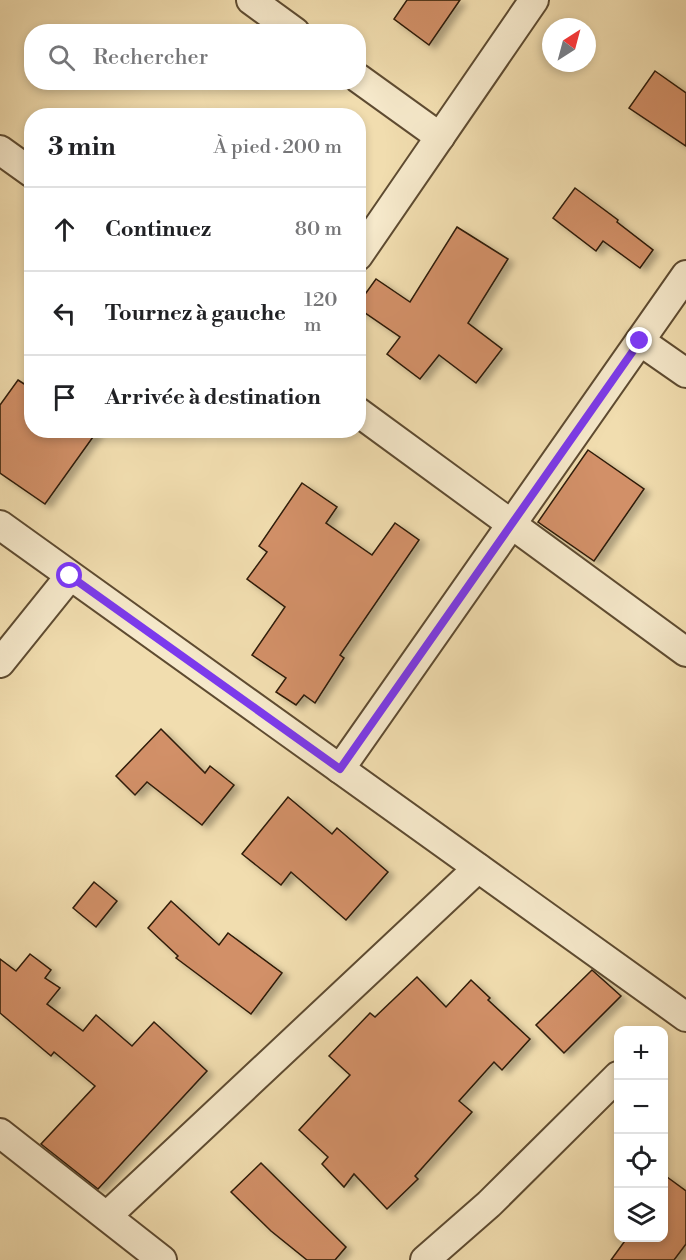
<!DOCTYPE html>
<html lang="fr">
<head>
<meta charset="utf-8">
<style>
  body { margin:0; font-family:"Libre Bodoni",serif; background:#f2f2f2; color:#202124 }
  .controls { position:absolute; right:18px; bottom:18px; display:grid; overflow:hidden; border-radius:12px; box-shadow:0 3px 9px #0003 }
  .controls button { width:54px; height:54px; display:grid; place-items:center; padding:0; border:0; border-bottom:2px solid #e0e0e0; background:#fff; color:#202124; font:30px sans-serif }
  .compass { position:absolute; left:542px; top:18px; width:54px; height:54px; border-radius:50%; background:#fff; box-shadow:0 3px 9px #0003; rotate:36deg }
  .stop { position:absolute; width:18px; height:18px; margin:-14px; border:4px solid #7c3aed; border-radius:50%; background:#fff }
  .stop.end { background:#7c3aed; border-color:#fff; box-shadow:0 2px 6px #0008 }
  .list { margin:0; padding:0; list-style:none }
  h2 { display:flex; justify-content:space-between; align-items:center; height:78px; margin:0; padding:0 24px; font-size:26px }
  h2 small { font-size:20px; font-weight:400; color:#757577 }
  .list li { display:grid; grid-template-columns:39px 1fr auto; gap:18px; align-items:center; box-sizing:border-box; height:84px; padding:0 24px; border-top:2px solid #e0e0e0 }
  .list b { display:block; font-size:22px; white-space:nowrap }
  .list em { font-size:20px; font-style:normal; color:#757577 }
  .icon { flex:none; width:33px; height:33px; fill:none; stroke:currentColor; stroke-width:2; stroke-linecap:round; stroke-linejoin:round }
  .map { position:relative; flex:none; width:686px; height:1260px; overflow:hidden }
  .search { position:absolute; background:#fff; box-shadow:0 3px 9px #0003; left:24px; top:24px; width:342px; height:66px; display:flex; align-items:center; gap:15px; box-sizing:border-box; padding:0 21px; border-radius:24px; color:#757577; font-size:22px }
  .panel { position:absolute; background:#fff; box-shadow:0 3px 9px #0003; left:24px; top:108px; width:342px; height:330px; border-radius:24px }
  .map>svg:first-child { display:block }
</style>
</head>
<body>
<div class="map">
<svg width="686" height="1260" viewBox="0 0 686 1260">
  <defs>
    <filter id="shadow"><feDropShadow dx="6" dy="4" stdDeviation="3" flood-color="#0004"/></filter>
  </defs>
  <rect width="100%" height="100%" fill="#f1ddaf"/>
  <filter id="stains"><feTurbulence type="fractalNoise" baseFrequency=".00333" numOctaves="4"/><feColorMatrix values="0 0 0 0 .2 0 0 0 0 .09 0 0 0 0 .02 0 0 0 .5 -.17"/></filter>
  <radialGradient id="worn" r=".72"><stop offset=".6" stop-color="#630" stop-opacity="0"/><stop offset="1" stop-color="#630" stop-opacity=".3"/></radialGradient>
  <g fill="#d29068" stroke="#2d1a07" stroke-width="1.5" filter="url(#shadow)">
    <path d="M407 0H460L429 45 394 19Z"/>
    <path d="M655 71 686 93V146L629 108Z"/>
    <path d="M575 188 618 220 617 222 653 250 640 268 603 241 596 251 553 218Z"/>
    <path d="M457 227 508 259 468 323 502 349 476 383 439 355 420 379 387 354 400 337 358 308V304L376 279 410 302Z"/>
    <path d="M18 380 32 389V430H98L45 504 0 473V405Z"/>
    <path d="M588 450 644 489 594 561 538 522Z"/>
    <path d="M302 483 337 507 326 523 372 555 395 523 419 540 340 655 344 658 315 703 304 695 296 705 276 692 286 678 252 655 285 607 247 579 267 552 259 546Z"/>
    <path d="M161 729 205 773 210 766 234 785 202 825 147 782 135 795 116 776Z"/>
    <path d="M288 797 332 834 337 828 388 872 346 920 291 872 281 885 242 854Z"/>
    <path d="M94 882 117 901 96 927 73 908Z"/>
    <path d="M171 901 219 945 228 933 282 973 251 1014 176 958 178 956 148 928Z"/>
    <path d="M30 954 51 970 45 978 60 988 47 1004 83 1031 96 1015 132 1046 154 1022 207 1071 98 1189 41 1144 95 1086 54 1052 51 1056 0 1013V959L16 971Z"/>
    <path d="M592 970 621 996 564 1053 536 1025Z"/>
    <path d="M417 977 446 1007 471 980 490 998 488 1000 530 1039 502 1070 494 1062 459 1101 472 1112 415 1176 418 1179 387 1209 354 1174 344 1187 322 1164 328 1157 299 1130 350 1075 329 1056 370 1013 375 1017Z"/>
    <path d="M261 1163 346 1247 335 1260H307L271 1231 231 1192Z"/>
    <path d="M663 1174 686 1191V1244L674 1260H611L627 1238H663Z"/>
  </g>
  <g fill="none" stroke-linecap="round" stroke-linejoin="round">
    <g stroke="#5e4b31" stroke-width="32">
      <g id="minor">
        <path d="M251 0 295 32"/>
        <path d="M358 78 440 137"/>
        <path d="M0 150 32 173"/>
        <path d="M358 256 534 0"/>
        <path d="M640 341 686 373"/>
        <path d="M358 412 686 652"/>
        <path d="M0 525 686 1017"/>
        <path d="M0 663 70 576"/>
        <path d="M340 769 686 275"/>
        <path d="M0 1133 162 1260"/>
        <path d="M107 1216 478 868"/>
        <path d="M425 1260 489 1204 618 1076"/>
      </g>
    </g>
    <use href="#minor" stroke="#f6e9cb" stroke-width="28"/>
  </g>
  <g fill="none" stroke-linecap="round" stroke-linejoin="round">
    <path stroke="#7c3aed" stroke-width="8" d="M70 576 340 769 640 341"/>
  </g>
  <rect width="100%" height="100%" filter="url(#stains)"/>
  <rect width="100%" height="100%" fill="url(#worn)"/>
</svg>
<div class="controls">
<button>+</button>
<button>−</button>
<button><svg class="icon" aria-label="locate" viewBox="0 0 24 24"><circle cx="12" cy="12" r="6"/><path d="M12 2v4M12 18v4M2 12h4M18 12h4"/></svg></button>
<button><svg class="icon" aria-label="layers" viewBox="0 0 24 24"><path d="M12 4l9 5-9 5-9-5zM3 14l9 5 9-5"/></svg></button>
</div>
<svg class="compass" viewBox="-18 -18 36 36"><path d="M0-13l5 13h-10z" fill="#e53935"/><path d="M0 13l5-13h-10z" fill="#757577"/></svg>
<div class="stop" style="left:70px;top:576px"></div>
<div class="stop end" style="left:640px;top:341px"></div>
<div class="search"><svg class="icon" aria-label="search" viewBox="0 0 24 24"><circle cx="10" cy="10" r="6"/><path d="M15 15l6 6"/></svg>Rechercher</div>
<section class="panel">
<h2>3 min<small>À pied · 200 m</small></h2>
<ul class="list">
<li><svg class="icon" aria-label="ahead" viewBox="0 0 24 24"><path d="M12 20V5M6 11l6-6 6 6"/></svg><div><b>Continuez</b></div><em>80 m</em></li>
<li><svg class="icon" aria-label="left" viewBox="0 0 24 24"><path d="M17 20v-9H6M10 6l-5 5 5 5"/></svg><div><b>Tournez à gauche</b></div><em>120 m</em></li>
<li><svg class="icon" aria-label="arrive" viewBox="0 0 24 24"><path d="M6 21V4h12l-3 4 3 4H6"/></svg><div><b>Arrivée à destination</b></div></li>
</ul>
</section>
</div>
</body>
</html>
